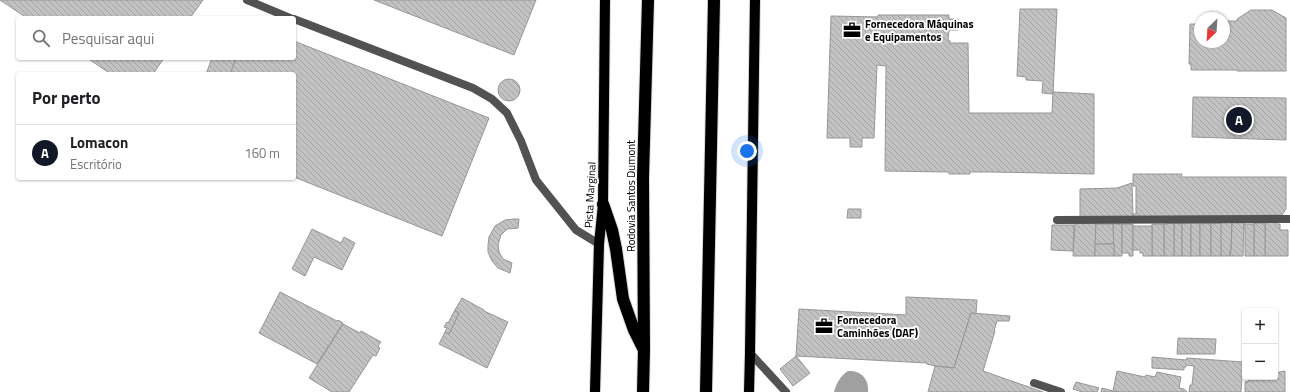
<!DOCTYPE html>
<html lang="pt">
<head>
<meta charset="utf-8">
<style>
  body { margin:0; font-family:"Titillium Web",sans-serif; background:#f6f6f6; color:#202124 }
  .controls { position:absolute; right:12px; bottom:12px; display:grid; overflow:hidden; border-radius:4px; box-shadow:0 1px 3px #0004 }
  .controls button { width:36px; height:36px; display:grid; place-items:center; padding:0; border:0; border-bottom:1px solid #e0e0e0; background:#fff; color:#202124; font:20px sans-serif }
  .compass { position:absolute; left:1194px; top:12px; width:36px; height:36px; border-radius:50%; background:#fff; box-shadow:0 1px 3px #0004; rotate:205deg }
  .you { position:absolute; left:747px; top:151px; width:14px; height:14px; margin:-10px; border:3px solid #fff; border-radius:50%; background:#1a73e8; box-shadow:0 0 0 6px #1a73e833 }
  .badge { display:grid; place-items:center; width:26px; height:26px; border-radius:50%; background:#111827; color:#fff; font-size:13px; font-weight:700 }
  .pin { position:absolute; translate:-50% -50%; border:2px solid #fff; box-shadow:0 1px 4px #0006 }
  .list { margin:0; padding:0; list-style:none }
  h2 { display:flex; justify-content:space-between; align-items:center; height:52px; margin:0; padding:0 16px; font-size:17px }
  h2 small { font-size:13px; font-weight:400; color:#757577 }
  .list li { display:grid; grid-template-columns:26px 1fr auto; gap:12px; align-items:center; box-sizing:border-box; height:56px; padding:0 16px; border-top:1px solid #e0e0e0 }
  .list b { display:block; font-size:15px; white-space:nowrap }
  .list p { margin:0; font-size:13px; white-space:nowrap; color:#757577 }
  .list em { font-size:13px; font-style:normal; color:#757577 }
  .icon { flex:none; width:22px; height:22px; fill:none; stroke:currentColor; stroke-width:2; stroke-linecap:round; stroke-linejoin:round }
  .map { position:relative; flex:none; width:1290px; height:392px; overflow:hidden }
  .search { position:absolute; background:#fff; box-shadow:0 1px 3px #0004; left:16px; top:16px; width:280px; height:44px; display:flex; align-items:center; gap:10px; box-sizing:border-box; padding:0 14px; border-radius:4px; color:#757577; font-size:15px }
  .panel { position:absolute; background:#fff; box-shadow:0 1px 3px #0004; left:16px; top:72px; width:280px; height:108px; border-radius:4px }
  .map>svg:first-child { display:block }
</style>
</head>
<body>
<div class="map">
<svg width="1290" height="392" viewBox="0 0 1290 392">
  <defs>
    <pattern id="building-back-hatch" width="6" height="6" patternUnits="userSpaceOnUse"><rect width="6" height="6" fill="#c2c2c2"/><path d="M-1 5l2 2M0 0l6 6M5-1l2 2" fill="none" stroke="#a5a5a5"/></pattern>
  </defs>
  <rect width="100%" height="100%" fill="#fff"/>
  <path fill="#a0a0a0" d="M848 371C861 370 869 379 868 392H834C836 384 840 376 848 371Z"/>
  <g fill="url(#building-back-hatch)" stroke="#969696">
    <path d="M0 0H203L190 18H27Z"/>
    <path d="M374 0H536L514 55Z"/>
    <path d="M1020 9H1057L1053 94 1042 93 1043 81 1026 80V77L1017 76Z"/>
    <path d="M1251 10H1272L1286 18V71H1237V70H1191V64H1189L1190 24H1200V42H1224V21H1237V19Z"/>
    <path d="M878 15H949V19H958V30H949L948 40 950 41V43H968L969 113H1052L1053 92 1094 94V174L991 172H970V174H949V172L885 171 886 66 877 65 874 138H862V147H850V138H827L831 16 878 17Z"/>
    <path d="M294 41 489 118 442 236 294 177V74H230L236 58H294Z"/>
    <path d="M87 58H164L153 74H111Z"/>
    <path d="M212 58H236L230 74H206Z"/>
    <circle cx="509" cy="90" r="11"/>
    <path d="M1193 97 1286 98V140L1192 137Z"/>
    <path d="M1133 174H1182L1181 177H1286V209L1282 215 1133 217V214H1136V186H1133Z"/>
    <path d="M1132 183 1133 217H1080V189L1117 188Z"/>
    <path d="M848 209H861V218H847Z"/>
    <path d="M514 219H519L518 228 507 229 501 235 498 245 499 252 503 259 512 263 510 273 498 268 492 261 488 252V245L489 237 495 226 505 220Z"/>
    <path d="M1220 222H1232L1231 251H1230V256H1221Z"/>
    <path d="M1232 222H1244L1243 256H1230V251H1231Z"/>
    <path d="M1265 222H1277V224H1280V230H1288V256H1265Z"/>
    <path d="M1075 223H1096L1095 256H1073Z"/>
    <rect x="1174" y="223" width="8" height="33"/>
    <path d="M1174 223V256H1164V224Z"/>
    <rect x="1182" y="223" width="9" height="33"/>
    <rect x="1191" y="223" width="9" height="33"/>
    <rect x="1200" y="223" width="11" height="33"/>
    <rect x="1211" y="223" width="10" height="33"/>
    <rect x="1254" y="223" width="11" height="33"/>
    <path d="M1096 224H1113L1114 244H1095Z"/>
    <path d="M1113 224H1122V256H1114Z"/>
    <path d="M1122 224H1133V256H1129V253H1122Z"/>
    <rect x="1152" y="224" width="12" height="32"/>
    <path d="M1244 224H1254V256H1245V228H1244Z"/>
    <path d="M1052 225H1074L1073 251 1051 250Z"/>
    <path d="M1133 226H1152V256H1143V253H1140V250H1133Z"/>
    <path d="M312 229 341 243 344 237 355 243 342 270 314 257 305 276 292 269Z"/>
    <rect x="1095" y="244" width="19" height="12"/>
    <path d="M280 292 337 321 338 320 343 323 317 364 259 333Z"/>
    <path d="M906 297 977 300 976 314 971 313 954 368 935 366 927 364V363L796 356 799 309 906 315Z"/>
    <path d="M462 298 484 310V311L508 322 487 368 439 344 445 332 449 334 459 313 455 310Z"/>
    <path d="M455 310 459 313 449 334 445 332 447 328 444 327 447 322 448 323Z"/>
    <path d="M971 313 1010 316 1009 321H997L994 331H995L983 371 1043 392H928L935 366 954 368Z"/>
    <path d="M343 324 360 333 361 331 381 342 378 346 380 348 376 356 373 355 349 392H332L309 378Z"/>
    <path d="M1178 338 1216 339 1215 354H1177Z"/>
    <path d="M796 356 810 373 793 386 780 369Z"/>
    <path d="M1152 357 1186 360 1187 358 1243 362 1241 392H1189L1190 385H1192L1194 366 1186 365V367H1184V370L1152 368Z"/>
    <path d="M1117 371 1145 377 1146 375 1155 377 1157 372 1181 377 1179 388 1184 389 1187 392H1119L1113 391Z"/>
    <path d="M1285 371V392H1245V382L1249 381 1248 379 1257 377H1275V373Z"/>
    <path d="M1076 382 1099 388 1097 392H1082L1073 389Z"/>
    <path d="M1102 388 1113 391 1119 392H1101Z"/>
  </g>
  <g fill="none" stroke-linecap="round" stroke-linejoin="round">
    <g stroke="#dbdbdb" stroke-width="12">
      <g id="primary">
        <path d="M595 392 599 244 603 204 605 0"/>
        <path d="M749 392 750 353 755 0"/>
      </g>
    </g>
    <g stroke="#dbdbdb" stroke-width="14">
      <g id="highway">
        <path d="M603 204 612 230 616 249 623 299 634 330 643 348"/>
        <path d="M643 392 644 350 643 177 648 0"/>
        <path d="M706 392 714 0"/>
      </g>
    </g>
    <g stroke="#525252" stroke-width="8">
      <path d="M247 0 290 18"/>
      <path d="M294 19 473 88 492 99 507 113 521 141 536 180 576 230 599 244"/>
      <path d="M1057 220 1290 219"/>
      <path d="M750 353 786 392"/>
      <path d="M1034 383 1061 392"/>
    </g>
    <use href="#primary" stroke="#000" stroke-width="10"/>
    <use href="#highway" stroke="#000" stroke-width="12"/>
  </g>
  <defs>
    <g id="office-bare" transform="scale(1.38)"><path d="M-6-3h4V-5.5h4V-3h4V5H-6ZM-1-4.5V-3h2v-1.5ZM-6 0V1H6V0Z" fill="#000" stroke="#fff" stroke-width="2.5" paint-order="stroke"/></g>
  </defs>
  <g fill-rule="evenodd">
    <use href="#office-bare" x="852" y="30"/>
    <use href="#office-bare" x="824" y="326"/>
  </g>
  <g text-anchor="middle" stroke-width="3.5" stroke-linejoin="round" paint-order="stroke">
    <g font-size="11" font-weight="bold" fill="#000" stroke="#fff" text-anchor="start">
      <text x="865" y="28">Fornecedora Máquinas<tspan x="865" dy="13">e Equipamentos</tspan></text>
      <text x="837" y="324">Fornecedora<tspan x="837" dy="13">Caminhões (DAF)</tspan></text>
    </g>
    <g font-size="11" fill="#000" stroke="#fff">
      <text transform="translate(590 195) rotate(-87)" y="4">Pista Marginal</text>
      <text transform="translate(631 196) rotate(-90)" y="4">Rodovia Santos Dumont</text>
    </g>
  </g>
</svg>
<div class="controls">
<button>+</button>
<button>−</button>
</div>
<svg class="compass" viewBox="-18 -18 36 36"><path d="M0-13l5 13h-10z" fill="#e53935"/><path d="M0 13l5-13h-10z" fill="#757577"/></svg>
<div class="you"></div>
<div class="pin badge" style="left:1239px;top:120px">A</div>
<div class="search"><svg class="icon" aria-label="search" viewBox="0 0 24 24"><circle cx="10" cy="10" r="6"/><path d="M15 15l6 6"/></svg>Pesquisar aqui</div>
<section class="panel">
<h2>Por perto<small></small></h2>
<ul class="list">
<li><span class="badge">A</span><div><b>Lomacon</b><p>Escritório</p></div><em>160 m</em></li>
</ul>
</section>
</div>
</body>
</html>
